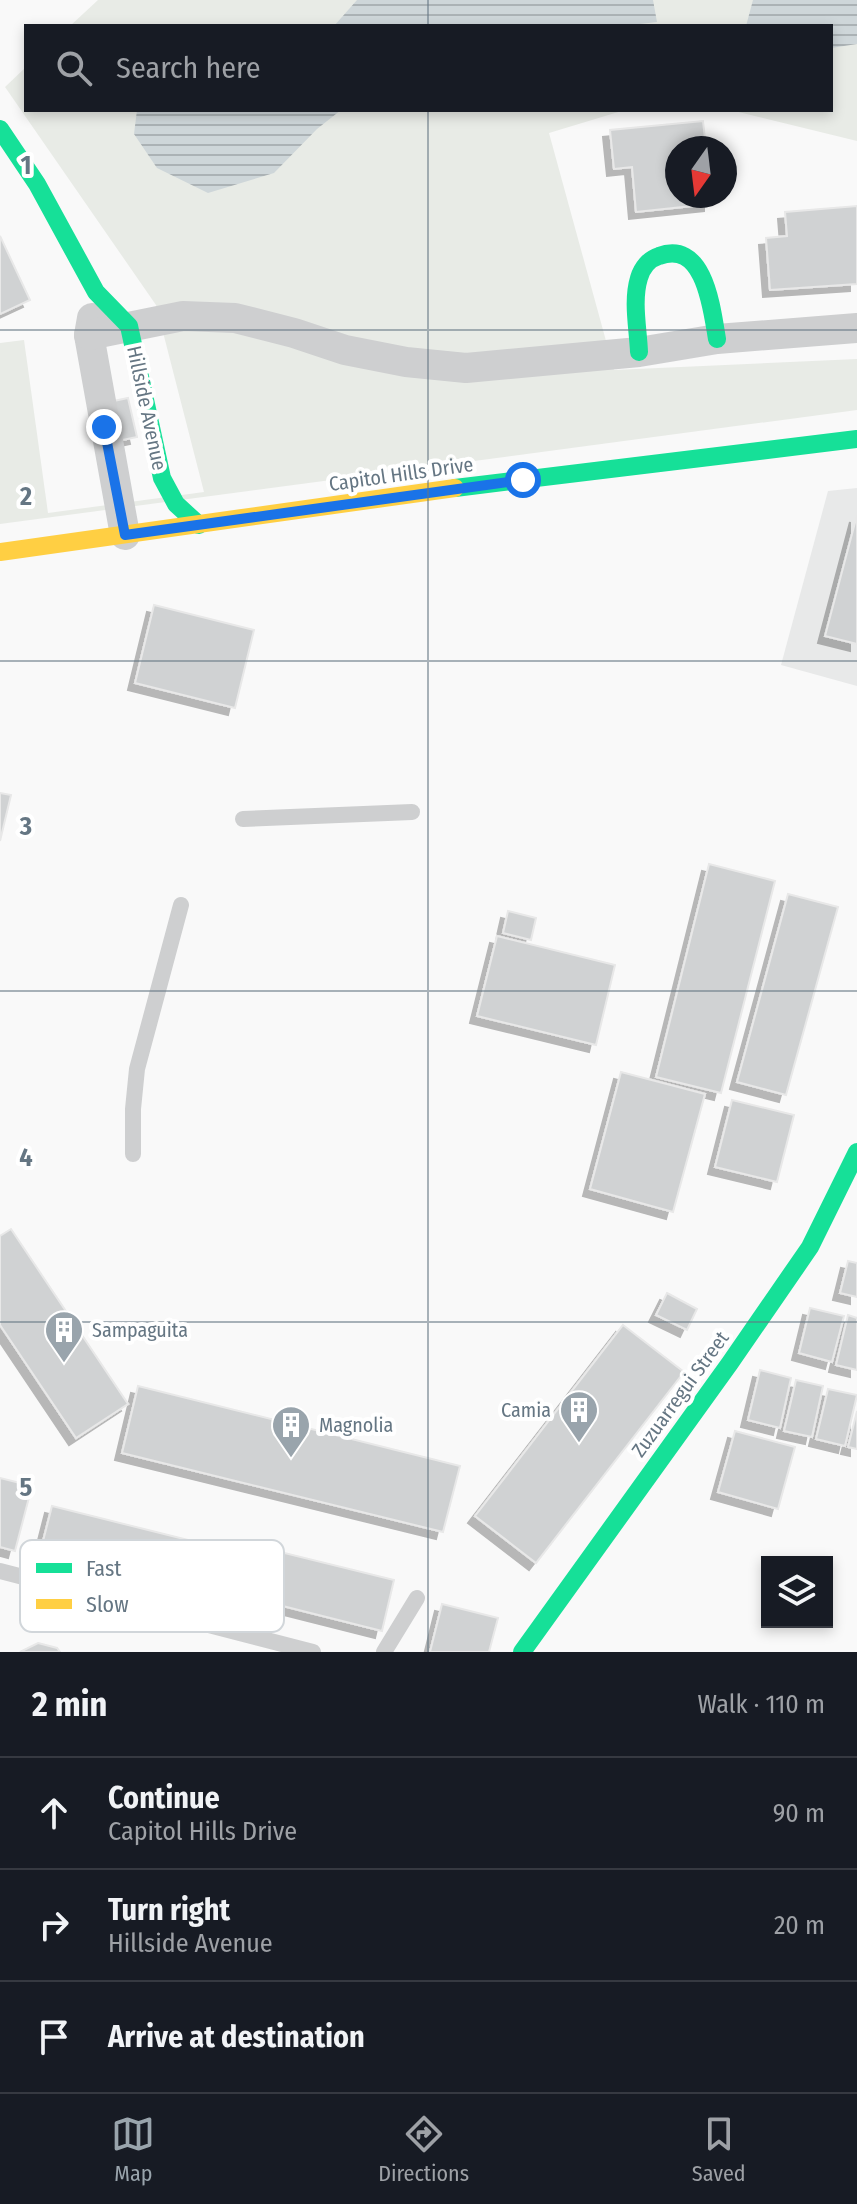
<!DOCTYPE html>
<html lang="en">
<head>
<meta charset="utf-8">
<style>
  body { margin:0; font-family:"Fira Sans Condensed",sans-serif; background:#242831; color:#f1f3f6 }
  .controls { position:absolute; right:24px; bottom:24px; display:grid; overflow:hidden; border-radius:0px; box-shadow:0 4px 12px #0003 }
  .controls button { width:72px; height:72px; display:grid; place-items:center; padding:0; border:0; border-bottom:2px solid #363941; background:#171b24; color:#f1f3f6; font:40px sans-serif }
  .compass { position:absolute; left:665px; top:136px; width:72px; height:72px; border-radius:50%; background:#171b24; box-shadow:0 4px 12px #0003; rotate:194deg }
  .stop { position:absolute; width:24px; height:24px; margin:-18px; border:6px solid #1a73e8; border-radius:50%; background:#fff }
  .stop.end { background:#1a73e8; border-color:#fff; box-shadow:0 2px 8px #0008 }
  .list { margin:0; padding:0; list-style:none }
  h2 { display:flex; justify-content:space-between; align-items:center; height:104px; margin:0; padding:0 32px; font-size:34px }
  h2 small { font-size:26px; font-weight:400; color:#9ea1a6 }
  .list li { display:grid; grid-template-columns:52px 1fr auto; gap:24px; align-items:center; box-sizing:border-box; height:112px; padding:0 32px; border-top:2px solid #363941 }
  .list b { display:block; font-size:30px; white-space:nowrap }
  .list p { margin:0; font-size:26px; white-space:nowrap; color:#9ea1a6 }
  .list em { font-size:26px; font-style:normal; color:#9ea1a6 }
  .icon { flex:none; width:44px; height:44px; fill:none; stroke:currentColor; stroke-width:2; stroke-linecap:round; stroke-linejoin:round }
  .map { position:relative; flex:none; width:857px; height:1652px; overflow:hidden }
  .search { position:absolute; background:#171b24; box-shadow:0 4px 12px #0003; left:24px; right:24px; top:24px; height:88px; display:flex; align-items:center; gap:20px; box-sizing:border-box; padding:0 28px; border-radius:0px; color:#9ea1a6; font-size:30px }
  .sheet { height:440px; background:#171b24 }
  nav { display:flex; justify-content:space-around; align-items:center; box-sizing:border-box; height:112px; border-top:2px solid #363941; background:#171b24; font-size:22px; color:#9ea1a6 }
  nav a { display:grid; justify-items:center; gap:4px }
  nav .on { color:#99a4ac }
  .map>svg:first-child { display:block }
</style>
</head>
<body>
<div class="map">
<svg width="857" height="1652" viewBox="0 0 857 1652">
  <defs>
    <pattern id="water-rules" width="6" height="5" patternUnits="userSpaceOnUse" patternTransform="scale(2)"><rect width="6" height="5" fill="#ced6d9"/><path d="M0 2.5h6" fill="none" stroke="#abb2b5"/></pattern>
    <filter id="shadow"><feDropShadow dx="-7" dy="7" stdDeviation="0" flood-color="#0004"/></filter>
  </defs>
  <rect width="100%" height="100%" fill="#f9f9f9"/>
  <path fill="#e8e9e9" d="M857 488V686L781 665 828 491Z"/>
  <g fill="#e8ebe6">
    <path d="M98 0H857V141L730 110H831V26H70Z"/>
    <path d="M26 67V110H625L549 133 614 370 857 359V410L0 524V343L24 340 48 513 204 492 156 305 5 87Z"/>
  </g>
  <g fill="url(#water-rules)">
    <path d="M357 0H653L657 22 623 26H334Z"/>
    <path d="M753 0H857V44L831 48V26H746Z"/>
    <path d="M137 110H341L317 129 274 173 208 193 157 168 134 134Z"/>
  </g>
  <g fill="#d0d2d3" stroke="#e8e8e8" stroke-width="2" filter="url(#shadow)">
    <path d="M703 121 706 148H677V196H711V204L636 212 632 167 614 169 610 130Z"/>
    <path d="M857 206V284L770 290 766 238 787 236 785 212Z"/>
    <path d="M0 236 30 300 0 314Z"/>
    <path d="M128 398 137 437 113 442 104 403Z"/>
    <path d="M857 515V644L825 636Z"/>
    <path d="M154 605 254 630 235 708 135 683Z"/>
    <path d="M0 793 11 795 0 841Z"/>
    <path d="M709 864 775 881 721 1093 656 1077Z"/>
    <path d="M788 894 838 907 786 1095 737 1082Z"/>
    <path d="M508 911 536 918 531 940 503 933Z"/>
    <path d="M497 936 615 965 596 1045 477 1016Z"/>
    <path d="M621 1072 705 1094 673 1212 590 1189Z"/>
    <path d="M732 1100 794 1115 777 1182 715 1167Z"/>
    <path d="M11 1229 128 1404 76 1438 0 1325V1236Z"/>
    <path d="M848 1261 857 1263V1297L840 1293Z"/>
    <path d="M667 1293 697 1309 687 1330 656 1315Z"/>
    <path d="M810 1308 844 1316 832 1362 799 1353Z"/>
    <path d="M848 1315 857 1318V1370L836 1365Z"/>
    <path d="M623 1325 684 1372 536 1563 475 1516Z"/>
    <path d="M760 1370 791 1378 780 1428 748 1420Z"/>
    <path d="M796 1380 823 1386 812 1437 784 1431Z"/>
    <path d="M138 1386 460 1466 443 1532 122 1453Z"/>
    <path d="M828 1389 857 1395 845 1446 816 1439Z"/>
    <path d="M857 1411V1449L848 1447Z"/>
    <path d="M735 1431 795 1447 778 1509 718 1492Z"/>
    <path d="M0 1478 32 1486 15 1551 0 1547Z"/>
    <path d="M52 1506 208 1545 198 1584 42 1545Z"/>
    <path d="M236 1541 394 1580 382 1631 223 1591Z"/>
    <path d="M442 1604 498 1618 489 1652H430Z"/>
    <path d="M38 1643 57 1648 60 1652H20Z"/>
  </g>
  <g fill="none" stroke-linecap="round" stroke-linejoin="round">
    <g stroke="#cecfd0" stroke-width="16">
      <path d="M243 819 412 812"/>
      <path d="M133 1154V1109L137 1069 181 905"/>
      <path d="M0 1571 313 1652"/>
      <path d="M384 1652 417 1598"/>
    </g>
    <g stroke="#cecfd0" stroke-width="30">
      <path d="M92 318 89 335 125 535"/>
      <path d="M89 335 183 316 235 318 294 333 345 350 406 362 466 368 639 352 717 339 857 328"/>
    </g>
    <g stroke="#16e098" stroke-width="18">
      <path d="M0 129 37 184 96 292 129 326 162 478 176 504 199 525"/>
      <path d="M639 352C638 328 632 301 639 278 642 268 649 259 659 256 705 239 712 310 717 339"/>
      <path d="M455 488 857 439"/>
      <path d="M522 1652 730 1363 810 1247 857 1152"/>
    </g>
    <path stroke="#ffcf43" stroke-width="18" d="M0 552 455 488"/>
  </g>
  <g fill="none" stroke-linecap="round" stroke-linejoin="round">
    <path stroke="#1a73e8" stroke-width="10" d="M104 427 125 535 523 480"/>
  </g>
  <path fill="none" stroke="#657683" stroke-width="2" stroke-opacity="0.55" d="M428 0V26M428 110V1652M0 330H857M0 661H857M0 991H857M0 1322H857"/>
  <defs>
    <g id="building-pin" transform="scale(2)"><path d="M0 17L-7.5 6A9.5 9.5 0 1 1 7.5 6Z" fill="#99a4ac" stroke="#fff"/><path d="M-4-6H4V6H1V3H-1V6H-4ZM-2.5-4.3h1.7v1.8h-1.7ZM.8-4.3h1.7v1.8H.8ZM-2.5-1h1.7V.8h-1.7ZM.8-1h1.7V.8H.8Z" fill="#fff"/></g>
  </defs>
  <g fill-rule="evenodd">
    <use href="#building-pin" x="64" y="1330"/>
    <use href="#building-pin" x="579" y="1410"/>
    <use href="#building-pin" x="291" y="1425"/>
  </g>
  <g text-anchor="middle" stroke-width="8" stroke-linejoin="round" paint-order="stroke">
    <g font-size="20" fill="#657683" stroke="#fff">
      <text transform="translate(147 408) rotate(78)" y="7">Hillside Avenue</text>
      <text transform="translate(401 474) rotate(-8)" y="7">Capitol Hills Drive</text>
      <text transform="translate(680 1394) rotate(-54)" y="7">Zuzuarregui Street</text>
    </g>
    <g font-size="20" fill="#657683" stroke="#fff" text-anchor="start">
      <text x="92" y="1337">Sampaguita</text>
      <text x="551" y="1417" text-anchor="end">Camia</text>
      <text x="319" y="1432">Magnolia</text>
    </g>
  </g>
  <rect x="20" y="1540" width="264" height="92" rx="12" fill="#fff" stroke="#d1d6da" stroke-width="2"/>
  <rect x="36" y="1563" width="36" height="10" fill="#16e098"/>
  <rect x="36" y="1599" width="36" height="10" fill="#ffcf43"/>
  <g font-size="22" fill="#657683">
    <text x="86" y="1576">Fast</text>
    <text x="86" y="1612">Slow</text>
  </g>
  <g font-size="26" text-anchor="middle" font-weight="bold" fill="#657683" stroke="#fff" stroke-width="8" stroke-linejoin="round" paint-order="stroke">
    <text x="26" y="174">1</text>
    <text x="26" y="505">2</text>
    <text x="26" y="835">3</text>
    <text x="26" y="1166">4</text>
    <text x="26" y="1496">5</text>
  </g>
</svg>
<div class="controls">
<button><svg class="icon" aria-label="layers" viewBox="0 0 24 24"><path d="M12 4l9 5-9 5-9-5zM3 14l9 5 9-5"/></svg></button>
</div>
<svg class="compass" viewBox="-18 -18 36 36"><path d="M0-13l5 13h-10z" fill="#e53935"/><path d="M0 13l5-13h-10z" fill="#9ea1a6"/></svg>
<div class="stop" style="left:523px;top:480px"></div>
<div class="stop end" style="left:104px;top:427px"></div>
<div class="search"><svg class="icon" aria-label="search" viewBox="0 0 24 24"><circle cx="10" cy="10" r="6"/><path d="M15 15l6 6"/></svg>Search here</div>
</div>
<section class="sheet">
<h2>2 min<small>Walk · 110 m</small></h2>
<ul class="list">
<li><svg class="icon" aria-label="ahead" viewBox="0 0 24 24"><path d="M12 20V5M6 11l6-6 6 6"/></svg><div><b>Continue</b><p>Capitol Hills Drive</p></div><em>90 m</em></li>
<li><svg class="icon" aria-label="right" viewBox="0 0 24 24"><path d="M7 20v-9h11M14 6l5 5-5 5"/></svg><div><b>Turn right</b><p>Hillside Avenue</p></div><em>20 m</em></li>
<li><svg class="icon" aria-label="arrive" viewBox="0 0 24 24"><path d="M6 21V4h12l-3 4 3 4H6"/></svg><div><b>Arrive at destination</b></div></li>
</ul>
</section>
<nav>
<a class="on"><svg class="icon" aria-label="map" viewBox="0 0 24 24"><path d="M3 6l6-2 6 2 6-2v14l-6 2-6-2-6 2zM9 4v14M15 6v14"/></svg>Map</a>
<a><svg class="icon" aria-label="directions" viewBox="0 0 24 24"><path d="M12 3l9 9-9 9-9-9zM9 14v-3h6M13 9l2 2-2 2"/></svg>Directions</a>
<a><svg class="icon" aria-label="saved" viewBox="0 0 24 24"><path d="M7 4h10v16l-5-4-5 4z"/></svg>Saved</a>
</nav>
</body>
</html>
